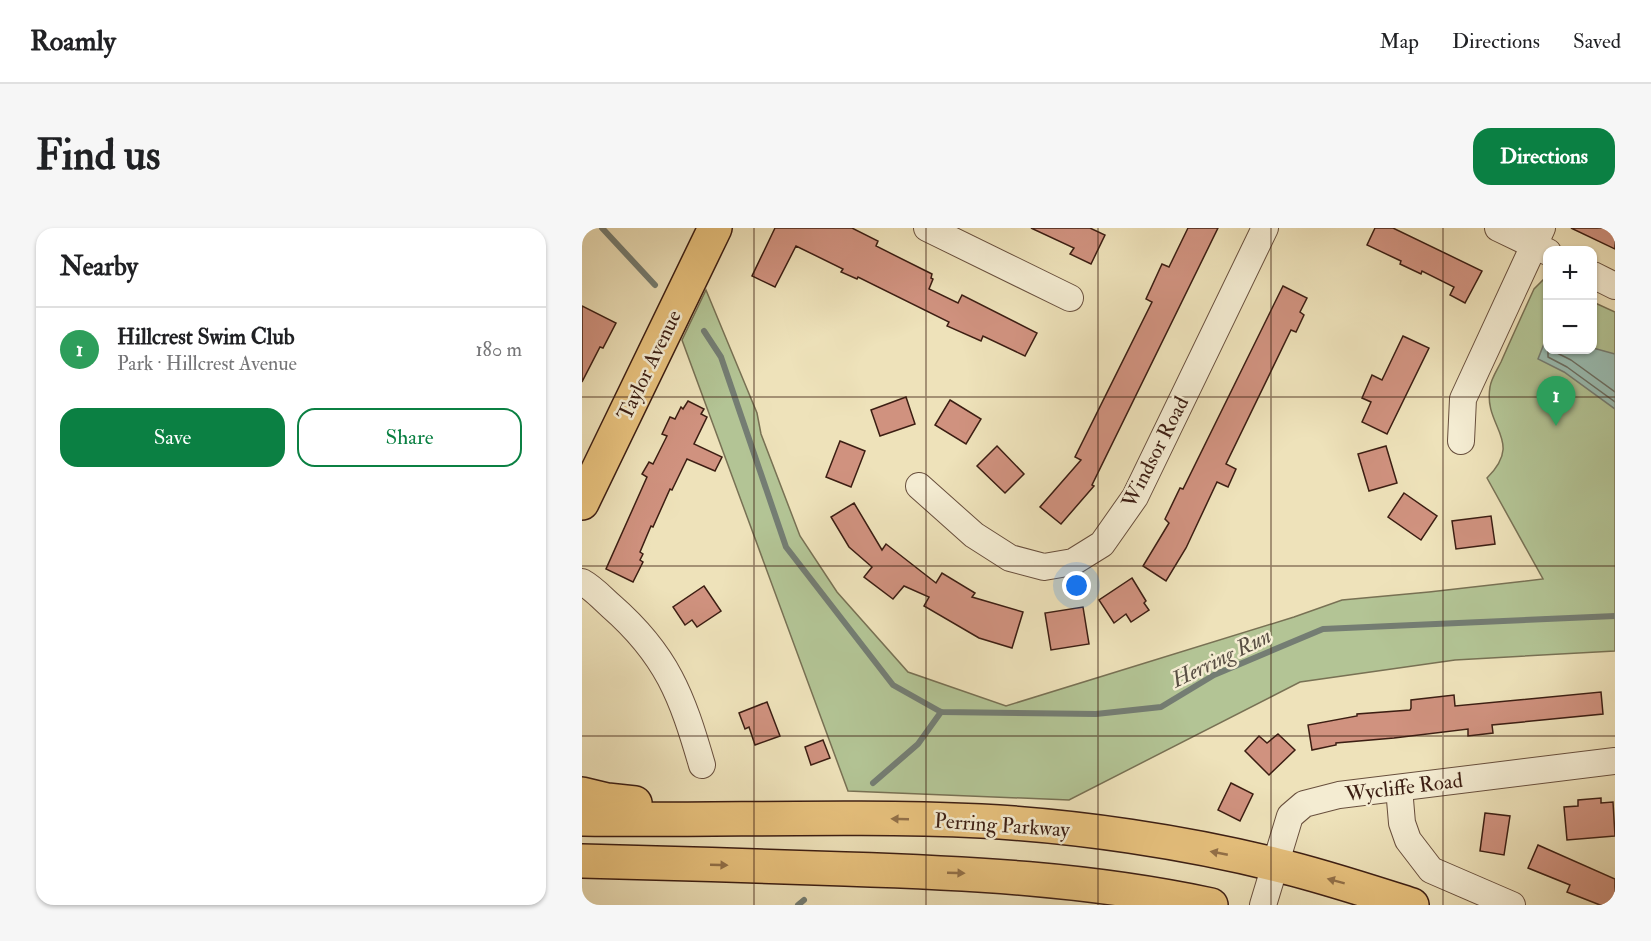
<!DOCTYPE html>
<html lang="en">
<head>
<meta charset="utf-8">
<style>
  body { margin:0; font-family:"IM FELL Double Pica",serif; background:#f6f6f6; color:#202124 }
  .controls { position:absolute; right:18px; top:18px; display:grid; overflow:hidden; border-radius:12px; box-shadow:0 2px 4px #0004 }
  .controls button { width:54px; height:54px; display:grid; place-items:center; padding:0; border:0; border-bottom:2px solid #e0e0e0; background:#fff; color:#202124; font:30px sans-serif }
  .you { position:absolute; left:495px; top:358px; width:21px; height:21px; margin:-15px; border:4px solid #fff; border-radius:50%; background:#1a73e8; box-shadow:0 0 0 9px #1a73e833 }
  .badge { display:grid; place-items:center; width:39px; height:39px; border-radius:50%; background:#0b8043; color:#fff; font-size:20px; font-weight:700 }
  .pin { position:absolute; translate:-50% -50px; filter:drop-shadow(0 2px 3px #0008) }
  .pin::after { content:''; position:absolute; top:32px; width:21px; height:18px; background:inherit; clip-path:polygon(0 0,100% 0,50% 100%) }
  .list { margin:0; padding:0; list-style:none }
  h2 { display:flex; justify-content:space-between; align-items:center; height:78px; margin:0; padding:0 24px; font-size:26px }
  h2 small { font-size:20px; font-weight:400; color:#757577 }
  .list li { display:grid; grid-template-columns:39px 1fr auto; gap:18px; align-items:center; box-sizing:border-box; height:84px; padding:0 24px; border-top:2px solid #e0e0e0 }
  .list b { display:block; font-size:22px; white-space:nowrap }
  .list p { margin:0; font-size:20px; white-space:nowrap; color:#757577 }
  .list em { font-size:20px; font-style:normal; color:#757577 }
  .actions { display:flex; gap:12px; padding:18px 24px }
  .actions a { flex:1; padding:14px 0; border:2px solid #0b8043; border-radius:18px; text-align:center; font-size:21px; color:#0b8043 }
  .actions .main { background:#0b8043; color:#fff }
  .map { position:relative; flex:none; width:1033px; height:677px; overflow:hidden; border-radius:18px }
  header { display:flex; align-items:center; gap:36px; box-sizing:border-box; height:84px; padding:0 30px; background:#fff; border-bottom:2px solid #e0e0e0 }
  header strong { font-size:28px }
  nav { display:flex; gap:33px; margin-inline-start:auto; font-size:21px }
  .intro { display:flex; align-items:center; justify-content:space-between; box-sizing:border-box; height:144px; padding:0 36px }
  h1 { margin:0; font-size:42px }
  .button { padding:15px 27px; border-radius:18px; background:#0b8043; color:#fff; font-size:21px; font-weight:700 }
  main { display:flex; gap:36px; padding:0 36px }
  aside { flex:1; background:#fff; border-radius:18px; box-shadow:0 2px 4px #0004 }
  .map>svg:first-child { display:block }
</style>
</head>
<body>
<header>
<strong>Roamly</strong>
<nav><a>Map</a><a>Directions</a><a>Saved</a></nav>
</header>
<div class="intro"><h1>Find us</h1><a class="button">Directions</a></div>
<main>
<aside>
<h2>Nearby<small></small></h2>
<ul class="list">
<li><span class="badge" style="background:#2e9e5b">1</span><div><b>Hillcrest Swim Club</b><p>Park · Hillcrest Avenue</p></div><em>180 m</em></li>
</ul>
<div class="actions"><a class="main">Save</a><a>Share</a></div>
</aside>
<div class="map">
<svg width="1033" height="677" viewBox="0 0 1033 677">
  <rect width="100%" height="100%" fill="#eee2ba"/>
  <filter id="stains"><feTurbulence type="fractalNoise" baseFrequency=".00333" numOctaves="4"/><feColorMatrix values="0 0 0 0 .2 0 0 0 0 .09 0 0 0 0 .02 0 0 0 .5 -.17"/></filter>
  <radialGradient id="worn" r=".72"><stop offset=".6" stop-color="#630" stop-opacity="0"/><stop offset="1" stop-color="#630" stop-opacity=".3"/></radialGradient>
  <path fill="#b3c495" stroke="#787154" stroke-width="1.5" d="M961 52 965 54 966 122H1011V74L1033 84V423L873 432 718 454 487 572 266 563 100 112 124 62 175 185 179 206 218 308 255 364 326 444 424 478 712 389 760 372 847 364 961 351 905 250C943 212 901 200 908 159 909 151 915 142 919 134 930 109 941 85 952 61Z"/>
  <path fill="#99bdb3" stroke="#747d73" stroke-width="1.5" d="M965 108 966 122H1011V120L1033 126V181L982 144 956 131Z"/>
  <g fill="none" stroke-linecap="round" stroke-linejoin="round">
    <g stroke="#6a6e63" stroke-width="1.5">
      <path d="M966 122V129L985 139 1033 174"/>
      <path d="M975 122V125L989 132 1033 164"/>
    </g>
    <g stroke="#747d73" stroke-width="6">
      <path d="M20 0 73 57"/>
      <path d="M122 103 139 129 204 319 311 457 359 484 514 486 579 479 632 447 741 401 1033 388"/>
      <path d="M291 555 336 516 359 484"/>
      <path d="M216 677 222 672"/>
    </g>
  </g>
  <g fill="#d0927f" stroke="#3c1e13" stroke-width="1.5">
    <path d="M193 0H270L296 13 294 18 350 46 349 50 351 51 347 61 376 75 380 67 455 105 443 128 401 108 399 113 365 98 367 94 276 49 275 51 259 44 261 41 214 18 193 59 170 48Z"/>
    <path d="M449 0H508L523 7 509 36 488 26 492 20Z"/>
    <path d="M606 0H636L510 257 512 258 479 296 458 279 499 232 493 229 570 74 564 71 580 36 587 39Z"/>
    <path d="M793 0H811L900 43 883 75 868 67 872 59 840 43 839 46 818 36 819 33 785 17Z"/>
    <path d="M989 0H1033V21Z"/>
    <path d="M701 58 725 70 718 84 722 87 714 104 709 102 644 236 654 241 646 259 635 254 604 320 584 353 561 338 587 295 583 291 598 260 601 261Z"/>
    <path d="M0 78 34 95 21 120 18 119 0 154Z"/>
    <path d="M821 108 847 120 805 206 780 194 789 174 780 170 790 147 800 152Z"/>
    <path d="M324 169 333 196 298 208 289 182Z"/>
    <path d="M368 172 399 191 384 216 353 197Z"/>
    <path d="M106 173 122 181 119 186 125 189 112 216 140 229 133 243 105 231 90 262 88 261 71 299 69 298 58 324 61 326 58 332 61 334 51 354 24 341 65 249 60 246 67 234 71 236 85 208 80 206 88 189 93 191 99 179 101 181Z"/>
    <path d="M258 213 283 223 269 259 244 249Z"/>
    <path d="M415 218 442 246 423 265 395 238Z"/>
    <path d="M804 218 815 255 787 263 776 226Z"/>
    <path d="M822 265 855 288 839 312 806 289Z"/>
    <path d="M272 275 300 322 304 316 354 355 360 345 393 365 390 369 441 384 430 420 397 410 342 378 347 369 322 358 311 371 282 349 290 339 267 319 249 289Z"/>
    <path d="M909 288 913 316 874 321 870 293Z"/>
    <path d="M550 350 564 373 562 375 567 382 549 394 544 386 532 395 517 372Z"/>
    <path d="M122 358 139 383 115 399 110 392 103 397 91 379Z"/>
    <path d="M501 379 507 416 469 422 463 385Z"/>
    <path d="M1019 464 1021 486 910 497 911 505 886 508V501L812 510 754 515V517L730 522 726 497 775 488V486L828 482 829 480V472L872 467 873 478Z"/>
    <path d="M185 474 198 508 173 517 167 499 163 501 157 485Z"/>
    <path d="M696 506 713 522 687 547 663 523 677 508 685 515Z"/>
    <path d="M241 512 248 530 229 537 223 519Z"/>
    <path d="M649 555 671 566 658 593 636 582Z"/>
    <path d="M1019 570V575L1031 574 1033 608 985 612 982 579 996 578V572Z"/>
    <path d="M903 585 928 588 922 627 898 623Z"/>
    <path d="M956 617 1033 651V677H1018L985 664 988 657 946 640Z"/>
  </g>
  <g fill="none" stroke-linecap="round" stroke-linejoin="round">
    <g stroke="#684f3d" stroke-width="28">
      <g id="minor">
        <path d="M345 0 488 70"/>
        <path d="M916 0 966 24"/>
        <path d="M1011 47 1033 58"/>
        <path d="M879 213 881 171 960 0"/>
        <path d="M337 258 392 307 428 330 462 339 491 334 520 316 553 269 683 0"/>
        <path d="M0 354C11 360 20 370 29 378 85 427 100 468 120 537"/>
        <path d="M817 560 820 595 826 612 849 642 930 677"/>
        <path d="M681 677 708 588 722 576 757 567 1033 533"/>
      </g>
    </g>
    <g stroke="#3c1e13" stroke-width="36">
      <g id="major">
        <path d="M0 275 133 0"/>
        <path d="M0 566 25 572 53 575"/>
        <path d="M0 591C133 593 266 587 399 593 495 598 603 614 695 637 741 648 786 663 830 677"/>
        <path d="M0 633C88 635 175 638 263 641 387 645 507 651 629 677"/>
      </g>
    </g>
    <use href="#minor" stroke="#f4ecd2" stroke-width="26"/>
    <use href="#major" stroke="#e7c17d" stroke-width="33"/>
  </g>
  <defs><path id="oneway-solid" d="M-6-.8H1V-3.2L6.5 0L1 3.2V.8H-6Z" transform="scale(1.5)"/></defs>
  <g fill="#927048">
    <use href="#oneway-solid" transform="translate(318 591) rotate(-178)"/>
    <use href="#oneway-solid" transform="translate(637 625) rotate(-169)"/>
    <use href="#oneway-solid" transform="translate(137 637) rotate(2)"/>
    <use href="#oneway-solid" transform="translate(374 645) rotate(2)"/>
    <use href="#oneway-solid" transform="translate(754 653) rotate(-165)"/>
  </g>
  <path fill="none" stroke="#3c1e13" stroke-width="1.5" stroke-opacity="0.55" d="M172 0V677M344 0V677M516 0V677M689 0V677M861 0V677M0 169H1033M0 338H1033M0 508H1033"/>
  <g text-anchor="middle" stroke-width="5" stroke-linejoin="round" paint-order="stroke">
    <g font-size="21" fill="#3c1e13" stroke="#f4ecd2">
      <text transform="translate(67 137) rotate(-64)" y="7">Taylor Avenue</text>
      <text transform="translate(573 224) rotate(-63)" y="7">Windsor Road</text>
      <text transform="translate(822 559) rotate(-7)" y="7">Wycliffe Road</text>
      <text transform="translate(420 597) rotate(4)" y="7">Perring Parkway</text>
    </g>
    <g font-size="22" font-style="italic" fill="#584e43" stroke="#f4ecd2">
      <text transform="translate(639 429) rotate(-26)" y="8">Herring Run</text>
    </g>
  </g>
  <rect width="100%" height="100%" filter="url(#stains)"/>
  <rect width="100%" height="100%" fill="url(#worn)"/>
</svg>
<div class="controls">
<button>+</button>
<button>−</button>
</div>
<div class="you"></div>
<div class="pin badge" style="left:974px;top:198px;background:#2e9e5b">1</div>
</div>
</main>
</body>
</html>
